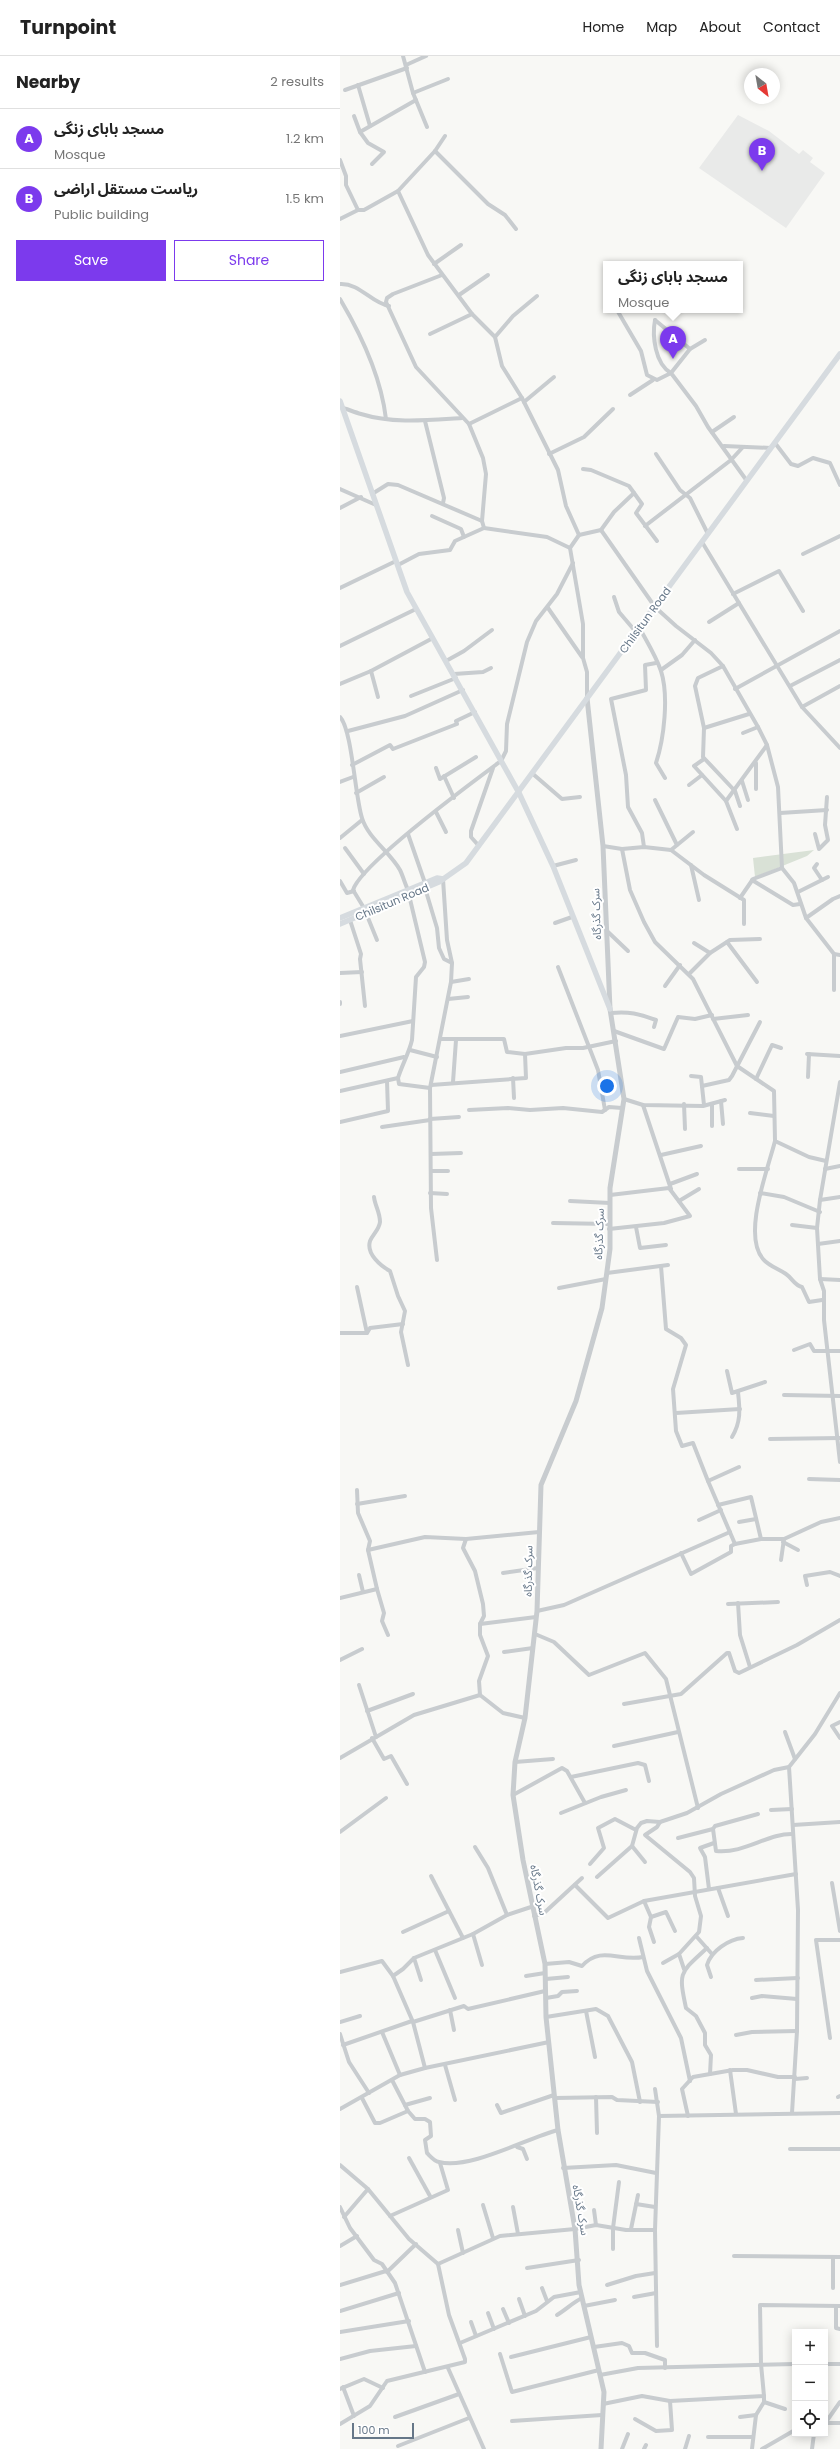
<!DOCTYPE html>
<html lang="en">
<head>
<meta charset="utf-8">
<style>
  body { margin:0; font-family:Poppins,"Noto Sans Arabic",sans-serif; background:#f2f2f2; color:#222 }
  .controls { position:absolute; right:12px; bottom:12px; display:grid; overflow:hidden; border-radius:0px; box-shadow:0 2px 10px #0003 }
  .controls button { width:36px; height:36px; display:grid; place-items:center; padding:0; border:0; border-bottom:1px solid #e0e0e0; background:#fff; color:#222; font:20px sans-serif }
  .compass { position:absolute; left:404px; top:12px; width:36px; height:36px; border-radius:50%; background:#fff; box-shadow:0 2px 10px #0003; rotate:149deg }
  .scale { position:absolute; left:12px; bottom:10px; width:62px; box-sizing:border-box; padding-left:4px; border:2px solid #678; border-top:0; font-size:11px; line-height:14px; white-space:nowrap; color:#678; -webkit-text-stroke:3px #fff; paint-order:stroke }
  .you { position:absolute; left:267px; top:1030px; width:14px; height:14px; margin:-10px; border:3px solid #fff; border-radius:50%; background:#1a73e8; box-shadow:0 0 0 6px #1a73e833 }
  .badge { display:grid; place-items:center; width:26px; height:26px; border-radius:50%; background:#7c3aed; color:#fff; font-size:13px; font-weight:700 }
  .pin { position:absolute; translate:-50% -33px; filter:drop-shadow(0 1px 2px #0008) }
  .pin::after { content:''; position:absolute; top:21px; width:14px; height:12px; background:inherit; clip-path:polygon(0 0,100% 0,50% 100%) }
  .popup { position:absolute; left:263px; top:205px; width:140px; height:52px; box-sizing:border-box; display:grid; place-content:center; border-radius:0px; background:#fff; filter:drop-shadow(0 1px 3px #0005); font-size:13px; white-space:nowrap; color:#767676 }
  .popup b { font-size:15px; color:#222 }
  .popup::after { content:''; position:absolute; left:50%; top:100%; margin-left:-8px; border:8px solid transparent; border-top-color:#fff }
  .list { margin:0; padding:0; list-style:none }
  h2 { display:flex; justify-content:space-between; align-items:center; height:52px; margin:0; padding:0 16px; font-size:17px }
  h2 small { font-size:13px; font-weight:400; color:#767676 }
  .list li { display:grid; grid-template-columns:26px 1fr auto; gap:12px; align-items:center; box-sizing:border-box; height:60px; padding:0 16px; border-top:1px solid #e0e0e0 }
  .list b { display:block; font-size:15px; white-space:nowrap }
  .list p { margin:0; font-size:13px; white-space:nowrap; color:#767676 }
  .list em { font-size:13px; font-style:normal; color:#767676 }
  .actions { display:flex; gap:8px; padding:12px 16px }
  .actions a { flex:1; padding:9px 0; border:1px solid #7c3aed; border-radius:0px; text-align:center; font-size:14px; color:#7c3aed }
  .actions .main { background:#7c3aed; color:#fff }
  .icon { flex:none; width:22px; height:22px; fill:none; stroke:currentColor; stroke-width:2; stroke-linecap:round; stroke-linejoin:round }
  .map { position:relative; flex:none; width:500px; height:2393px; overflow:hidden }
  header { display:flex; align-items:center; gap:24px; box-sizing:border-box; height:56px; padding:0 20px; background:#fff; border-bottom:1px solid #e0e0e0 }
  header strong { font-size:19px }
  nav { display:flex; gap:22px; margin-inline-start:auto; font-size:14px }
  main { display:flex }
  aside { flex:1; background:#fff }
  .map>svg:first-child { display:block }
</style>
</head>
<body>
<header>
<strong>Turnpoint</strong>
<nav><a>Home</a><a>Map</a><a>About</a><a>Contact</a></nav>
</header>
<main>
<aside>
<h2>Nearby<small>2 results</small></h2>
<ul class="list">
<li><span class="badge">A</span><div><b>مسجد بابای زنگی</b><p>Mosque</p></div><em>1.2 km</em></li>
<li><span class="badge">B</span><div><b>ریاست مستقل اراضی</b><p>Public building</p></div><em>1.5 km</em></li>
</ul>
<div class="actions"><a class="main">Save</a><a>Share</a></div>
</aside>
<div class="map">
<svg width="500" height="2393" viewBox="0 0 500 2393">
  <rect width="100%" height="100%" fill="#f8f8f5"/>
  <path fill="#e9eae9" d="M398 59 429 75 459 98 463 94 473 102 470 106 485 117 446 172 359 112Z"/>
  <path fill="#d9e1d6" d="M474 794 467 800 415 821 413 802Z"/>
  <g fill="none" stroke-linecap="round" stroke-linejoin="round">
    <g stroke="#c8cccf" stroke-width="4">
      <path d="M63 0 73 37 87 71"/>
      <path d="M66 9 86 0"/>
      <path d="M18 29 30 70"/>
      <path d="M5 34 67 12"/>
      <path d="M73 37 108 23"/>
      <path d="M14 60 20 76 28 87 44 96 32 108"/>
      <path d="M20 76 76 44"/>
      <path d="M95 95 148 148 165 159 176 173"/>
      <path d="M0 104 6 120V129L18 154"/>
      <path d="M58 135 88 199 132 258 155 281 162 310 182 342 218 414 226 450 239 479"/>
      <path d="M0 163 18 154H24L58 135 95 95 105 80"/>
      <path d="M94 208 121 189"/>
      <path d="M102 219 53 238 47 242 46 246 76 311 129 368 182 342"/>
      <path d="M0 228C20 227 31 247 49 250"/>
      <path d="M119 239 148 219"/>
      <path d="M0 243C22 280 41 320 46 363"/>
      <path d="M277 254 301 295 307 319 317 324 331 317C315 308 312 280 315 264"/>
      <path d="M315 264 350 293"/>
      <path d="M90 278 132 258"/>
      <path d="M155 281 173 260 197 240"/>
      <path d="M365 284 350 293 331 317 356 350 368 371 407 425"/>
      <path d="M290 339 313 324"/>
      <path d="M184 346 214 321"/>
      <path d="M0 351C7 353 14 356 21 358 53 368 89 364 122 362"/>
      <path d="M85 365 104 442 103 447"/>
      <path d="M129 368 143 402 146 418 142 465"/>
      <path d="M372 376 394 361"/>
      <path d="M435 387 451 408 458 410 473 402 490 407 500 429"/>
      <path d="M384 390 431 392"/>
      <path d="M209 398 244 381 273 353"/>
      <path d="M316 398 340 434 350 442 368 478"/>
      <path d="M243 413 251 414 289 430 302 448 296 457 317 485"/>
      <path d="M0 433 36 449"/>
      <path d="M32 438 48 428 58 429 142 465 144 472 207 481 230 492"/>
      <path d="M0 452 21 441"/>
      <path d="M92 460 121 473 124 481"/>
      <path d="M305 470 391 404 403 391"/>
      <path d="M261 474 315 551 336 570 371 597 383 610 418 671 427 689 438 731 442 812 454 827 466 862 494 898 500 899"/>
      <path d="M362 486 462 651 500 692"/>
      <path d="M463 498 500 480"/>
      <path d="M58 509 79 498 110 494 115 485 144 472"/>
      <path d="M0 532 56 505"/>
      <path d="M393 538 439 515 463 555"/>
      <path d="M274 541 279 556 296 576"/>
      <path d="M208 552 242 601"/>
      <path d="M369 566 399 547"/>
      <path d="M299 571C307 586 316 600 321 615 329 640 324 683 316 707L325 722"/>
      <path d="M0 590 76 553"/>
      <path d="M106 605 124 595 152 574"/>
      <path d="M383 610 358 622 355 630 364 672 363 701 395 735 400 750"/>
      <path d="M321 614 342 599 355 584"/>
      <path d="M31 615 38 641"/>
      <path d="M114 618 143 616 151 612"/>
      <path d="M0 628 31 615 93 582"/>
      <path d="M450 630 500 604"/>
      <path d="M395 633 500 575"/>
      <path d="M71 640 116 622"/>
      <path d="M247 642V616L243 602V568L230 492 239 479 261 474 274 456 294 437"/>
      <path d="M462 651 500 630"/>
      <path d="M0 661C12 673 15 741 22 762 28 782 50 796 60 814 63 820 65 828 68 834"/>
      <path d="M364 672 409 658"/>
      <path d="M8 675 65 660 123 634"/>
      <path d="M403 677 418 671"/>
      <path d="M364 703 354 710 386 745 397 773"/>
      <path d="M416 707V733"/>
      <path d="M12 709 50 689 53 693 117 668 116 665 135 656"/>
      <path d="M96 712 100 723 136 701"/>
      <path d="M193 718 222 743 240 741"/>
      <path d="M104 720 114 742"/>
      <path d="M402 725 408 744"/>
      <path d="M0 726 13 721"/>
      <path d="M349 729 362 719"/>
      <path d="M16 737 44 721"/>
      <path d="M315 744 337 789"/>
      <path d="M386 745 427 689"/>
      <path d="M96 756 106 776"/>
      <path d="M440 757 487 754"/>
      <path d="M68 778 85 827"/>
      <path d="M475 778 479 793 488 784 485 769 487 741"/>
      <path d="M0 782 22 764"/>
      <path d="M139 790 131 781V775L153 712"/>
      <path d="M263 790 282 793 304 791 331 794 364 819 404 844V868"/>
      <path d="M304 791 302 777 288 751 286 719 271 643 306 634 305 609 316 607"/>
      <path d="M5 792 24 818"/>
      <path d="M282 793 290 834 304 866 315 886 353 923 397 1010 434 1035 435 1085 469 1101 486 1105"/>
      <path d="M331 794 353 776"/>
      <path d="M477 808 474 812 482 824"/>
      <path d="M351 809 359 844"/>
      <path d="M213 810 236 804"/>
      <path d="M412 824 453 849 460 848"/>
      <path d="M0 825 7 837 14 835"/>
      <path d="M85 832 97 872 99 892 104 903 112 907"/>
      <path d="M458 836 488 821"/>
      <path d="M400 842 413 823 442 812"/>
      <path d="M24 852 13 834C21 808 134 725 161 705L166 695 167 668 187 586 196 565 217 538 233 507"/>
      <path d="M26 857 37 884"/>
      <path d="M466 862 493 843 500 840"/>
      <path d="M10 864 21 898 20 903 25 950"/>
      <path d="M215 867 232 861"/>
      <path d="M267 875 288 895"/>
      <path d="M387 886 417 926"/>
      <path d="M354 887 370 897"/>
      <path d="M218 911 258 1014 265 1054"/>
      <path d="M0 917 22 916"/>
      <path d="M349 918 370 897 390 884 420 883"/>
      <path d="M111 926 129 923"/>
      <path d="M325 930 340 909"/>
      <path d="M494 934V898"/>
      <path d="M108 943 128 941"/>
      <path d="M0 946V948"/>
      <path d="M271 957C289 955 299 958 316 964L314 971"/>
      <path d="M373 963 408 959"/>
      <path d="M274 975 324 993 338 961 355 963 372 959"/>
      <path d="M0 980 73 965"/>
      <path d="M101 983H164L167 996 185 998 226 992H243L276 985"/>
      <path d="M70 994 97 1001"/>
      <path d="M467 998 500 1000"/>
      <path d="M0 1016 64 1001"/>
      <path d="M351 1020 361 1021 364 1049"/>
      <path d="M468 1021 469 998"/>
      <path d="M58 1022 59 1028 90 1032"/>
      <path d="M173 1022 174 1042"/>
      <path d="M416 1023 432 989 441 992"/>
      <path d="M113 1026 116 984"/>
      <path d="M500 1026 480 1144 477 1172 480 1223 484 1235V1264L500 1406"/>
      <path d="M91 1029 186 1022 185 998"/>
      <path d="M362 1030 389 1024 392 1020 420 966"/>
      <path d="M0 1035 58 1022C62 1009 69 997 72 984L76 921 84 911 85 906 69 839"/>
      <path d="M284 1043 303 1049 363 1050 385 1044"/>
      <path d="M381 1045 383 1068"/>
      <path d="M344 1048 345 1073"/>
      <path d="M372 1048V1070"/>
      <path d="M303 1049 331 1133"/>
      <path d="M129 1054 168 1052 190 1054 223 1052 262 1056 269 1051 282 1052"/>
      <path d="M410 1057 434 1060"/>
      <path d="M90 1063 119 1061"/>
      <path d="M0 1066 48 1055 47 1025"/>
      <path d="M42 1071 90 1064"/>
      <path d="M435 1085C428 1113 402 1179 423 1203 429 1210 439 1213 446 1218 452 1222 455 1230 462 1231L469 1246 482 1244"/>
      <path d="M91 1098 121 1097"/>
      <path d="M321 1099 361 1090"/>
      <path d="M399 1113H428"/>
      <path d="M485 1113 500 1110"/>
      <path d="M91 1115H108"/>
      <path d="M330 1128 357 1118"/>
      <path d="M90 1137 107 1138"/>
      <path d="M420 1137 444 1141 480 1156"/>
      <path d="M34 1141C35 1150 40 1156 40 1166 39 1174 33 1178 30 1185 26 1198 41 1210 50 1215L58 1240 65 1255 61 1276 68 1309"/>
      <path d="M480 1144 500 1141"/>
      <path d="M230 1145 270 1147"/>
      <path d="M339 1145 359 1133"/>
      <path d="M213 1167 270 1168"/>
      <path d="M452 1169 477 1172"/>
      <path d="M296 1171 300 1192 326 1189"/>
      <path d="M269 1173 324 1167 350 1160 329 1132 270 1139"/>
      <path d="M478 1188 500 1185"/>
      <path d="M97 1204 91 1152 90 1032 111 926 112 907 107 884 103 823"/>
      <path d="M321 1210 326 1273 341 1282 346 1289 333 1333 336 1375 342 1390 353 1387 368 1425"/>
      <path d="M267 1217 328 1209"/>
      <path d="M480 1223 500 1224"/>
      <path d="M17 1231 27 1277"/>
      <path d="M219 1232 266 1223"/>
      <path d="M0 1277H27L30 1272 63 1268"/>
      <path d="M454 1294 470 1288 474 1295H500"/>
      <path d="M387 1315 392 1337 425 1326"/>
      <path d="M444 1339 500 1340"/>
      <path d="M336 1357 400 1353"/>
      <path d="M392 1381C401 1366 400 1354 398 1336"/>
      <path d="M430 1383 500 1382"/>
      <path d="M469 1423 500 1424"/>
      <path d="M17 1434 18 1457 30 1485 28 1494 37 1533"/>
      <path d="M17 1448 65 1440"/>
      <path d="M378 1449 411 1441 421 1483"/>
      <path d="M359 1464 381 1454"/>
      <path d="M399 1466 416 1463"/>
      <path d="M126 1483 123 1492 135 1515 143 1548 144 1560 140 1568V1579L148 1600 139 1625 140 1639"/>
      <path d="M443 1486 458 1494"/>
      <path d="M395 1488 368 1425 399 1411"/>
      <path d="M28 1494 85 1481 126 1483 199 1476"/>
      <path d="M341 1497 351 1518 391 1496V1490L395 1488 421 1483H444L481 1466 500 1462"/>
      <path d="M441 1504 444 1483"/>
      <path d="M163 1517 198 1512"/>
      <path d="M19 1519 23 1536"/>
      <path d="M467 1529 465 1520 490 1516 500 1520"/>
      <path d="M0 1542 37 1533 44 1557 42 1565 48 1579"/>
      <path d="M398 1547 400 1579 410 1611"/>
      <path d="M388 1548 438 1546"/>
      <path d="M197 1555 224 1549 390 1476"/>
      <path d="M140 1568 196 1561"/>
      <path d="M195 1578 214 1586 249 1619 305 1597 326 1623 358 1752"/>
      <path d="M164 1596 193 1592"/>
      <path d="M0 1604 22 1593"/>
      <path d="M19 1629 36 1681"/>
      <path d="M284 1648 341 1638 387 1597H389L395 1615 399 1617 457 1589 500 1564"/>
      <path d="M27 1655 73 1638"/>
      <path d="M500 1666 492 1670 500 1682"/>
      <path d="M445 1676 455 1703"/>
      <path d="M32 1682 44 1703 51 1700 67 1728"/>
      <path d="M274 1690 338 1676"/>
      <path d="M0 1702 74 1659 140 1639 163 1657 185 1662"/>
      <path d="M175 1706 213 1703"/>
      <path d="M449 1711 458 1854 457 1975 452 2057"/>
      <path d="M231 1721 298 1707 305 1709 309 1725"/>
      <path d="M173 1739 222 1712 227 1715 245 1747"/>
      <path d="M431 1754 452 1753"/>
      <path d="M221 1757 261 1741 286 1734"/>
      <path d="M418 1758 375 1770 373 1773 376 1795C405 1798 428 1777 453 1778"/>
      <path d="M320 1766 317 1771 305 1779 350 1816 354 1822 355 1840 361 1860 359 1876 339 1898 344 1913"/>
      <path d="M453 1769 500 1766"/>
      <path d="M0 1776 46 1742"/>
      <path d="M338 1782 373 1773"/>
      <path d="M292 1790 305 1806"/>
      <path d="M135 1791 148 1812 167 1859"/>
      <path d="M250 1808 264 1792 258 1772 275 1763 296 1774"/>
      <path d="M91 1820 123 1882"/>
      <path d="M257 1821 292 1790 297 1772 301 1767 307 1765 320 1766 347 1757 381 1738 434 1714 449 1711 475 1678 500 1637"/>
      <path d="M492 1827 500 1875"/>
      <path d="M235 1829 268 1862 304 1845 456 1818"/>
      <path d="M378 1832 388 1860"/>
      <path d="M369 1833 365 1801 360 1792 374 1787"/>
      <path d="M304 1845 311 1861 326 1856 335 1875"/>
      <path d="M194 1860 204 1857 242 1822"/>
      <path d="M311 1861 309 1871 314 1886"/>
      <path d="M63 1876 109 1855"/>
      <path d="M133 1878 142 1909"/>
      <path d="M356 1880 372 1898"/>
      <path d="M299 1882 307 1915 341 1982 350 2025"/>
      <path d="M367 1892C340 1917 338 1915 346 1952L356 1960 365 1977V1989L371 1999 370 2018"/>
      <path d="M95 1894 115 1942"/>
      <path d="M74 1902 81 1924"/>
      <path d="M323 1907 339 1898"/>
      <path d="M205 1908 229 1906 242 1910C261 1889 279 1906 303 1901"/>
      <path d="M0 1916 42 1905 53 1920"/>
      <path d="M186 1920 205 1917"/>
      <path d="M371 1921 367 1909C371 1895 389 1883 403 1882"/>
      <path d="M206 1923 228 1921"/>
      <path d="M416 1924 458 1922"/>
      <path d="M206 1942 218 1940 222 1936 237 1935"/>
      <path d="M412 1942 422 1940 457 1943"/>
      <path d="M110 1954 114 1974"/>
      <path d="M246 1955 255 2001"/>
      <path d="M206 1961 256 1953 268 1960 292 2006 300 2046"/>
      <path d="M0 1966 20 1960"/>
      <path d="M73 1966 124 1950 128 1953 205 1935"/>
      <path d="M42 1976 60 2019"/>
      <path d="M0 1978 9 2006 29 2037"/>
      <path d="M396 1979 412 1976 457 1975"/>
      <path d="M490 1982 476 1884H500"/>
      <path d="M3 1989 72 1965"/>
      <path d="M105 2009 115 2044"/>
      <path d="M85 2012 73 1966 53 1920 63 1913 74 1902 133 1878 167 1859 194 1850"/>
      <path d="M390 2014 396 2058"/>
      <path d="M455 2023 467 2022"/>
      <path d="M52 2024 68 2055 75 2063H85L90 2066 91 2080 85 2084 87 2097C91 2101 94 2105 99 2106 130 2114 187 2082 218 2074"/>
      <path d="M315 2033 319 2060 315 2174 317 2290"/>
      <path d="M256 2041 257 2077"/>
      <path d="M498 2041 500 2040"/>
      <path d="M22 2042 35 2067H40L68 2055"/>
      <path d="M215 2042 272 2041 277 2044 318 2046"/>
      <path d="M65 2049 90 2042"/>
      <path d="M157 2049 161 2057 214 2039"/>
      <path d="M0 2053 60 2019 85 2012 209 1986"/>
      <path d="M319 2060 500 2057"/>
      <path d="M348 2060 342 2033 353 2021 393 2014H407L438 2021H455"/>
      <path d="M177 2091 183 2093 187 2103"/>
      <path d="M450 2093H500"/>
      <path d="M69 2102 90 2140"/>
      <path d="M0 2109 28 2133 69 2183 98 2208 109 2259 125 2303V2306L47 2325 30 2350 0 2368"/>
      <path d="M223 2112 276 2109 316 2117"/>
      <path d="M296 2148 315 2151"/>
      <path d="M143 2149 153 2182"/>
      <path d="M0 2151 10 2172 34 2204 42 2208 55 2227 85 2316"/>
      <path d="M173 2151 178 2178"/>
      <path d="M254 2154 256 2169"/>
      <path d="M50 2160 108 2134 100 2107"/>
      <path d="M4 2161 28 2133"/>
      <path d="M291 2173 298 2139"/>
      <path d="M118 2174 123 2197"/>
      <path d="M0 2190 17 2180"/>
      <path d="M273 2193V2172L279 2126"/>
      <path d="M394 2200 500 2201"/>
      <path d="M98 2208 160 2180 235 2173 256 2169 286 2174H315"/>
      <path d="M187 2212 239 2204"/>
      <path d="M47 2216 76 2188"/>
      <path d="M0 2229 46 2215"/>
      <path d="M267 2229 296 2220 315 2217"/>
      <path d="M202 2232 207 2245"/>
      <path d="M493 2232V2201"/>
      <path d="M294 2241 316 2237"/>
      <path d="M179 2243 185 2260"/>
      <path d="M244 2250 275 2244"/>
      <path d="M496 2250V2272L500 2273"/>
      <path d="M163 2253 169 2267"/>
      <path d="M0 2255 59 2237"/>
      <path d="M148 2257 154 2273"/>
      <path d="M217 2259C227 2253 232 2247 242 2242"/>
      <path d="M131 2266 136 2280"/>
      <path d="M0 2276 69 2265"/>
      <path d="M120 2287 196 2255 214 2241 241 2236"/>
      <path d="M254 2291 282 2287 289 2290 292 2297H305L325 2304V2312"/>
      <path d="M160 2298 172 2336 259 2314"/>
      <path d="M171 2301 251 2281"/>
      <path d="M0 2303 30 2295 76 2290"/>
      <path d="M485 2308H500"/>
      <path d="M108 2312 144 2393"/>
      <path d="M260 2319 298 2312 455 2308"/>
      <path d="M3 2331 14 2360"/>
      <path d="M0 2333 24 2323 43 2332"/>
      <path d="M424 2346 445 2353"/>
      <path d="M263 2348 302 2340 330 2345 424 2340 421 2308 420 2249 500 2250"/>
      <path d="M55 2361 119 2338"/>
      <path d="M400 2361 416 2359"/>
      <path d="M295 2363 316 2375 332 2374 330 2345"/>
      <path d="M172 2365 262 2359"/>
      <path d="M486 2366 500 2346"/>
      <path d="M485 2367H500"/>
      <path d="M368 2381H413"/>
      <path d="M58 2390 129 2362"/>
      <path d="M282 2393 288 2378"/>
      <path d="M304 2393 306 2389"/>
      <path d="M345 2393 349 2380"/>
      <path d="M412 2393 416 2359 424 2346V2340"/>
      <path d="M422 2393 455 2374"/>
      <path d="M472 2393 474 2378"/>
    </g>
    <path stroke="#c8cccf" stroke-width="5" d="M247 642 263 790 270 953 284 1043 270 1132V1193L262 1252 236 1345 201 1429 197 1555 185 1662 175 1706 173 1739 183 1804 205 1908 206 1961 218 2074 235 2173 239 2229 264 2336 261 2393"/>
    <g stroke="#d6dbdf" stroke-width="5.5">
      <path d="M0 345 67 536 179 737 213 810 270 953"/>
      <path d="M0 862 97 822 103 823"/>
      <path d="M0 868 99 826 126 807 500 298"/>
    </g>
  </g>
  <g text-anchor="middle" stroke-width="4" stroke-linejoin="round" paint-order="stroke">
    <g font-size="11" fill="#678" stroke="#fff">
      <text transform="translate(305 564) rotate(-54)" y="4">Chilsitun Road</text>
      <text transform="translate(52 846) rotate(-23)" y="4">Chilsitun Road</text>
      <text transform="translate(256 858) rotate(-92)" y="4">سرک گذرگاه</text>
      <text transform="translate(259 1178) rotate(-88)" y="4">سرک گذرگاه</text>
      <text transform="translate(188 1515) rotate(-89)" y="4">سرک گذرگاه</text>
      <text transform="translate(199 1834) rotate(79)" y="4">سرک گذرگاه</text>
      <text transform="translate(241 2154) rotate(80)" y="4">سرک گذرگاه</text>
    </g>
  </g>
</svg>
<div class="controls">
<button>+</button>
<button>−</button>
<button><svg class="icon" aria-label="locate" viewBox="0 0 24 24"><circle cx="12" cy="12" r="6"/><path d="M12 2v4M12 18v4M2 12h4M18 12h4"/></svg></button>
</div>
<svg class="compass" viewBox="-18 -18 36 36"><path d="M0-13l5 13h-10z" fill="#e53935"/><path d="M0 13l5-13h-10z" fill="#767676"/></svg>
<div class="scale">100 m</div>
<div class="you"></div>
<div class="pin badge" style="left:333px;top:303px">A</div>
<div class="popup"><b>مسجد بابای زنگی</b>Mosque</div>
<div class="pin badge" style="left:422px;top:115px">B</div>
</div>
</main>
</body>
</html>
